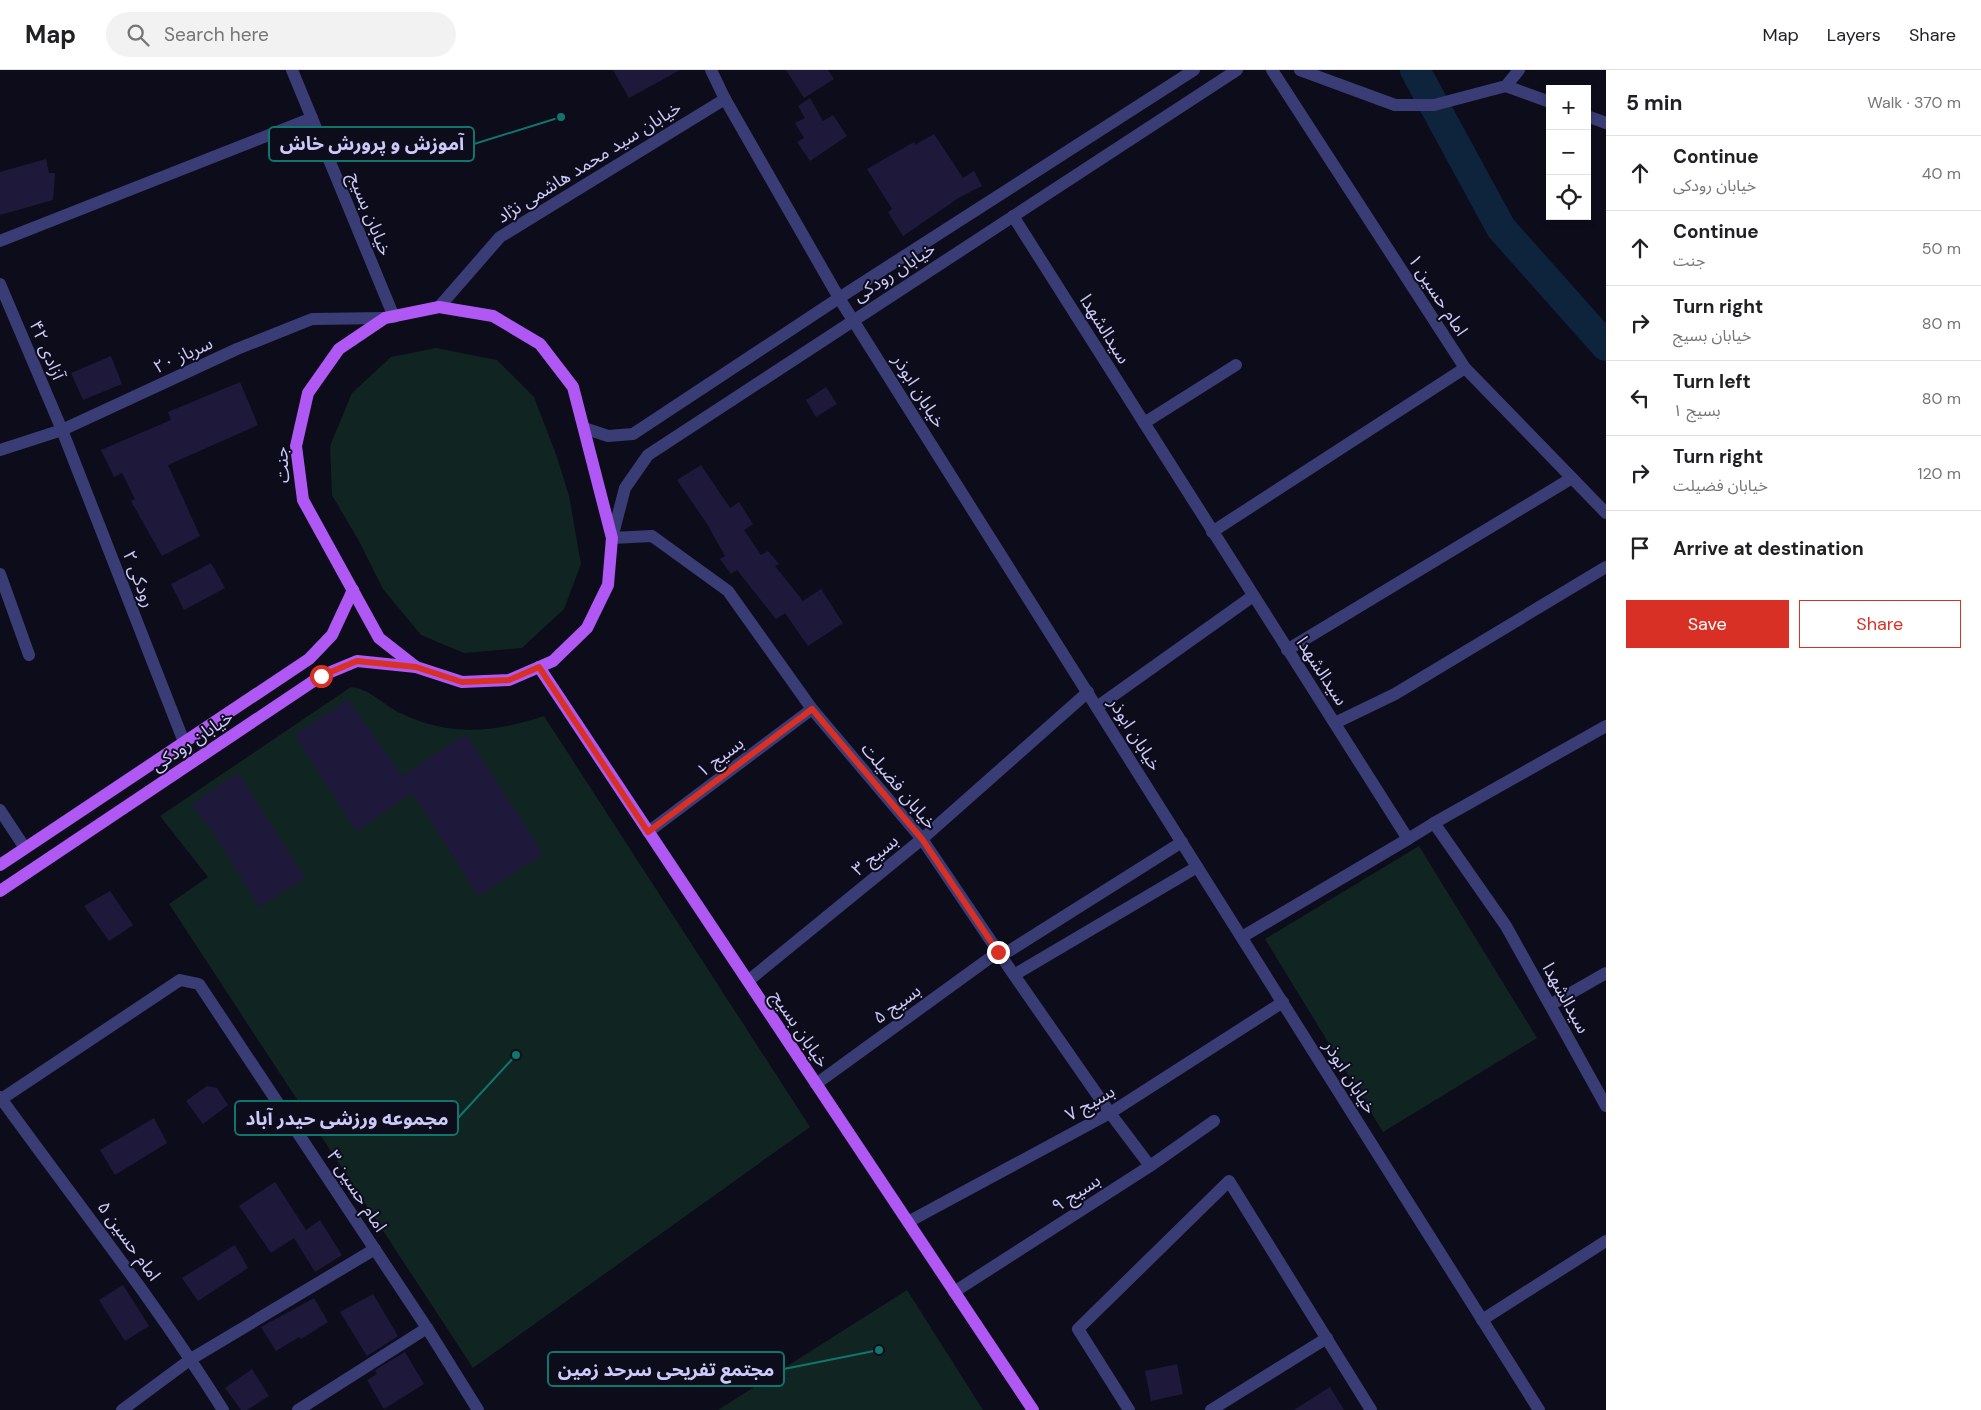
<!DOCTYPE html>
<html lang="en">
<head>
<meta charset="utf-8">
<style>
  body { margin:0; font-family:"DM Sans","Noto Sans Arabic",sans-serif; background:#f2f2f2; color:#202124 }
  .controls { position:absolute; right:15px; top:15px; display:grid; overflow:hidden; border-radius:0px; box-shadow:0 2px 8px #0003 }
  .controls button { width:45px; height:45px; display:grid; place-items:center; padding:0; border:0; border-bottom:1px solid #e0e0e0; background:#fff; color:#202124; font:25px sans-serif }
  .stop { position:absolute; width:15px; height:15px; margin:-11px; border:4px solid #d93025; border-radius:50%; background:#fff }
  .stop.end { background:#d93025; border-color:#fff; box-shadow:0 1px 5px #0008 }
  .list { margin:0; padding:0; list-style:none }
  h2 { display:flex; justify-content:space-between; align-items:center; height:65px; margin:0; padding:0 20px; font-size:21px }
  h2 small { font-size:16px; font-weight:400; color:#757577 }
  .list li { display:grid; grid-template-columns:32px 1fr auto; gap:15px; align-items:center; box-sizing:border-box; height:75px; padding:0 20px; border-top:1px solid #e0e0e0 }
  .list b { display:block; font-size:19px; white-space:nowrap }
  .list p { margin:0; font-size:16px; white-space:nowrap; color:#757577 }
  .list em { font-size:16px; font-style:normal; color:#757577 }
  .actions { display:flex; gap:10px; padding:15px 20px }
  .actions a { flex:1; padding:11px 0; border:1px solid #d93025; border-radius:0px; text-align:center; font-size:18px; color:#d93025 }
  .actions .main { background:#d93025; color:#fff }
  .icon { flex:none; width:28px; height:28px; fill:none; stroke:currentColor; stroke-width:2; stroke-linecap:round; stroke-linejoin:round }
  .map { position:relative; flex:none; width:1606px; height:1340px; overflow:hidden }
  header { display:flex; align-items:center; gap:30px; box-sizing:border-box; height:70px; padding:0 25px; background:#fff; border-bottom:1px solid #e0e0e0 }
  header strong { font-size:24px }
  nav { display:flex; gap:28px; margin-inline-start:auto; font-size:18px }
  .search { width:350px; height:45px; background:#f2f2f2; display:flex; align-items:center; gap:12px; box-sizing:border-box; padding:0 18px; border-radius:28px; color:#757577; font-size:19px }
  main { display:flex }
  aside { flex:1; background:#fff }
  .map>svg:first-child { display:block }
</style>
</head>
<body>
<header>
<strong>Map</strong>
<div class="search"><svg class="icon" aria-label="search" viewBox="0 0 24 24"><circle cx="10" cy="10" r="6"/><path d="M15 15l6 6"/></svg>Search here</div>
<nav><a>Map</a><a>Layers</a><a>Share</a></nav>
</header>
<main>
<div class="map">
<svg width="1606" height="1340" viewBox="0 0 1606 1340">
  <rect width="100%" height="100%" fill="#0d0c1a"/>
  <g fill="#102422">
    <path d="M436 278 497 290 534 327 557 387 569 426 581 494 564 539 522 578 464 583 421 565 383 519 359 471 332 425 330 376 352 323 391 287Z"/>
    <path d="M351 617C369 619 382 633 398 642 448 667 493 663 544 646L810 1057 473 1298 169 834 208 807 160 746Z"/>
    <path d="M1419 776 1537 968 1383 1062 1265 869Z"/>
    <path d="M907 1220 983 1340H718Z"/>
  </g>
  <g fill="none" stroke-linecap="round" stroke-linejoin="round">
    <path stroke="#0e233c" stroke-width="30" d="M1415 0 1501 158 1606 276"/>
  </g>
  <g fill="#1e193a">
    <path d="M613 0H680L629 28Z"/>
    <path d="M786 0H828L834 9 804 28Z"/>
    <path d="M810 28 823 51 833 45 847 66 810 91 797 72 804 68 795 53 805 48 798 36Z"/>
    <path d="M934 64 963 108 974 101 982 116 960 127 903 166 888 142 892 139 867 99 914 72 915 75Z"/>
    <path d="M46 89 49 103H55L53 130 0 145V102Z"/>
    <path d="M111 286 122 314 83 330 71 303Z"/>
    <path d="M240 312 258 355 168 395 200 466 162 486 131 431 135 429 122 403 114 407 101 380 171 350 168 342Z"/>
    <path d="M826 317 837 334 816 347 806 330Z"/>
    <path d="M701 395 730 438 739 432 753 454 744 460 761 485 768 481 779 494 775 496 803 531 821 519 843 553 808 576 785 543 776 549 737 500 731 504 720 489 725 486 707 454 677 410Z"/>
    <path d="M211 493 225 518 184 540 171 514Z"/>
    <path d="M348 629 402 706 466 664 543 784 478 826 413 723 356 761 295 665Z"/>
    <path d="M238 703 305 808 259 837 213 762 192 734Z"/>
    <path d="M110 821 133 855 109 871 84 836Z"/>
    <path d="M207 1016 217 1018 228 1035 203 1054 186 1031Z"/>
    <path d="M154 1048 167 1073 115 1105 100 1080Z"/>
    <path d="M275 1112 306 1160 320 1150 342 1185 315 1202 294 1168 271 1183 239 1136Z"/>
    <path d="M235 1175 248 1198 198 1231 182 1208Z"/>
    <path d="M123 1215 149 1256 125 1271 99 1230Z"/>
    <path d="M373 1224 398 1266 367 1286 340 1242Z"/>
    <path d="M314 1228 328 1252 301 1269 299 1267 276 1281 261 1257Z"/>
    <path d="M405 1282 424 1314 384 1339 367 1310 377 1304 375 1300Z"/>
    <path d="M1177 1294 1183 1324 1151 1331 1145 1301Z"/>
    <path d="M252 1299 269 1326 247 1340H241L225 1318Z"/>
    <path d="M1330 1317 1344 1340H1294Z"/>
  </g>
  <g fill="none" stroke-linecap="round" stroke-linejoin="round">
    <g stroke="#3a3c76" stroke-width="12">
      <path d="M292 0 394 247"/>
      <path d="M711 0 725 29 839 228 1539 1340"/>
      <path d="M1272 0 1465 298 1606 443"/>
      <path d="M1300 0 1395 35H1434L1506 16"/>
      <path d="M1506 16 1550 32"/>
      <path d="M1506 16 1519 0"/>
      <path d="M1587 46 1606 53"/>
      <path d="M1013 146 1408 769 1434 753 1506 856 1606 1036"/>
      <path d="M0 171 312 48"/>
      <path d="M0 214 62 360 184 672"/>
      <path d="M439 237 500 167 725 29"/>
      <path d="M1144 353 1236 295"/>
      <path d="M584 358 608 366 633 364 839 228 1194 0"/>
      <path d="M0 380 62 360 237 279 312 249 385 248"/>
      <path d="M1212 462 1465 298"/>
      <path d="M0 504 29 585"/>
      <path d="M1287 580 1572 408"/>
      <path d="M1097 637 1253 526"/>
      <path d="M1335 653 1395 624 1606 497"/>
      <path d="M0 740 25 778"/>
      <path d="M1434 753 1606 656"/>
      <path d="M648 762 812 639"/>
      <path d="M1242 867 1408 769"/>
      <path d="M1001 886 1182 772"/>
      <path d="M1014 905 1197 797"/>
      <path d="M748 911 922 769 1088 622"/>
      <path d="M1550 935 1606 903"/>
      <path d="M816 1014 998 882"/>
      <path d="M0 1027C75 1131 155 1231 223 1340"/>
      <path d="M0 1030 180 910 199 914 427 1258 478 1340"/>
      <path d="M1150 1096 1110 1043 1014 905 922 769 812 639 728 521 652 466 612 468 625 418 648 385 1237 0"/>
      <path d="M908 1152 1110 1043 1283 932"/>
      <path d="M954 1222 1150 1096 1214 1051"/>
      <path d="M1482 1250 1606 1171"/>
      <path d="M122 1340 191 1289 375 1179"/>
      <path d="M298 1340 427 1258"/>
      <path d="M1129 1340 1078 1259 1229 1111 1371 1340"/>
      <path d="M1211 1340 1327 1268"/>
    </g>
    <g stroke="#af58f3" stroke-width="12">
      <path d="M439 237 493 246 540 274 573 317 612 468 608 515 587 558 553 591 509 610 462 612 416 597 379 568 303 430 296 376 308 323 339 279 385 248Z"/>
      <path d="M539 597 1033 1340"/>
      <path d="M0 795 309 589 332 565 353 520"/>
      <path d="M0 821 321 606 357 591 416 597"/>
    </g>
  </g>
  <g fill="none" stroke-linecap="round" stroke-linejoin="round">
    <path stroke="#d93025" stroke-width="6" d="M321 606 357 591 416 597 462 612 509 610 539 597 648 762 812 639 922 769 998 882"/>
  </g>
  <g text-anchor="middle" stroke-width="4" stroke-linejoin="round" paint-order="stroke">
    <g font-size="18" fill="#ccc9fb" stroke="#0d0c1a">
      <text transform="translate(589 92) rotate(-32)" y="6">خیابان سید محمد هاشمی نژاد</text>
      <text transform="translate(370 144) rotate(68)" y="6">خیابان بسیج</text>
      <text transform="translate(894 202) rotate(-33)" y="6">خیابان رودکی</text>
      <text transform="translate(1438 225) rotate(57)" y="6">امام حسین ۱</text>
      <text transform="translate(1105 259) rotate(58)" y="6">سیدالشهدا</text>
      <text transform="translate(47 280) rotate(67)" y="6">آزادی ۴۲</text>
      <text transform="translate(183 285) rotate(-25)" y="6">سرباز ۲۰</text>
      <text transform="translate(919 321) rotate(58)" y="6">خیابان ابوذر</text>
      <text transform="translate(282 395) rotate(-94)" y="6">جنت</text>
      <text transform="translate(139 509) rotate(69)" y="6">رودکی ۲</text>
      <text transform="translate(1322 601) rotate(57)" y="6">سیدالشهدا</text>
      <text transform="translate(1135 664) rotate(58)" y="6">خیابان ابوذر</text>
      <text transform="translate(192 671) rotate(-34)" y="6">خیابان رودکی</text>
      <text transform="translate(720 687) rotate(-37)" y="6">بسیج ۱</text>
      <text transform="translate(899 716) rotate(50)" y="6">خیابان فضیلت</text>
      <text transform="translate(875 785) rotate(-39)" y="6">بسیج ۳</text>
      <text transform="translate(1566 928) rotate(61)" y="6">سیدالشهدا</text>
      <text transform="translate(897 934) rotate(-36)" y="6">بسیج ۵</text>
      <text transform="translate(800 959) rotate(56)" y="6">خیابان بسیج</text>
      <text transform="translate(1350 1007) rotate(58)" y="6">خیابان ابوذر</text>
      <text transform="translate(1090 1033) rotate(-30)" y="6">بسیج ۷</text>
      <text transform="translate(357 1121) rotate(57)" y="6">امام حسین ۳</text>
      <text transform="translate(1076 1123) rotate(-33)" y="6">بسیج ۹</text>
      <text transform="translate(129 1171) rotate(54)" y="6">امام حسین ۵</text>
    </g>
  </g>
  <path fill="none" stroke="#0f766e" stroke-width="2" d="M561 47L474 74M516 985L458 1048M879 1280L784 1299"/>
  <g fill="#0f766e" stroke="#0d0c1a" stroke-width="2">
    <circle cx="561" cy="47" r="5"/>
    <circle cx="516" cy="985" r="5"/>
    <circle cx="879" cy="1280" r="5"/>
  </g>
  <g fill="#0d0c1a" stroke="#0f766e" stroke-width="2">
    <rect x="269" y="57" width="205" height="34" rx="5"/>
    <rect x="235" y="1031" width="223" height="34" rx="5"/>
    <rect x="548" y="1282" width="236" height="34" rx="5"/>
  </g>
  <g font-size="19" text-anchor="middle" font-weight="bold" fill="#ccc9fb">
    <text x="372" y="80">آموزش و پرورش خاش</text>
    <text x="347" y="1055">مجموعه ورزشی حیدر آباد</text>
    <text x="666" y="1306">مجتمع تفریحی سرحد زمین</text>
  </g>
</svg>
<div class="controls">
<button>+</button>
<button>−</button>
<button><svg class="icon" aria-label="locate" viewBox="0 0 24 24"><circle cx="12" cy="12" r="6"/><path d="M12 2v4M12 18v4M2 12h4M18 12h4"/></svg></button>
</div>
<div class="stop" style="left:321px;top:606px"></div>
<div class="stop end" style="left:998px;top:882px"></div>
</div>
<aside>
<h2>5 min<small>Walk · 370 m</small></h2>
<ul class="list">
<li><svg class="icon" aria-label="ahead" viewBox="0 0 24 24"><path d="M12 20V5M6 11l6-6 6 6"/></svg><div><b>Continue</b><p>خیابان رودکی</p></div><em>40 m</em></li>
<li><svg class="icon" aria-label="ahead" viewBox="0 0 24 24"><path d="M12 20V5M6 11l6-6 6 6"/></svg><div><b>Continue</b><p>جنت</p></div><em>50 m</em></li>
<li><svg class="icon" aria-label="right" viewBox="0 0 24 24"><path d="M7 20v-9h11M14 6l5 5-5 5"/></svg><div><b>Turn right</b><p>خیابان بسیج</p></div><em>80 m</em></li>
<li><svg class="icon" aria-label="left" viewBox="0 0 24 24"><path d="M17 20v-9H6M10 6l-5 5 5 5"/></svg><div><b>Turn left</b><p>بسیج ۱</p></div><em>80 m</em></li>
<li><svg class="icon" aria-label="right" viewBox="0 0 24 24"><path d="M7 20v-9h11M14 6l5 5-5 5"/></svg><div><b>Turn right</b><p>خیابان فضیلت</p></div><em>120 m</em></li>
<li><svg class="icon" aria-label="arrive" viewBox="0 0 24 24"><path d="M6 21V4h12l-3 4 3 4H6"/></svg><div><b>Arrive at destination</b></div></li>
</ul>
<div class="actions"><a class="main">Save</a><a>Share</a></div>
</aside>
</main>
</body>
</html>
